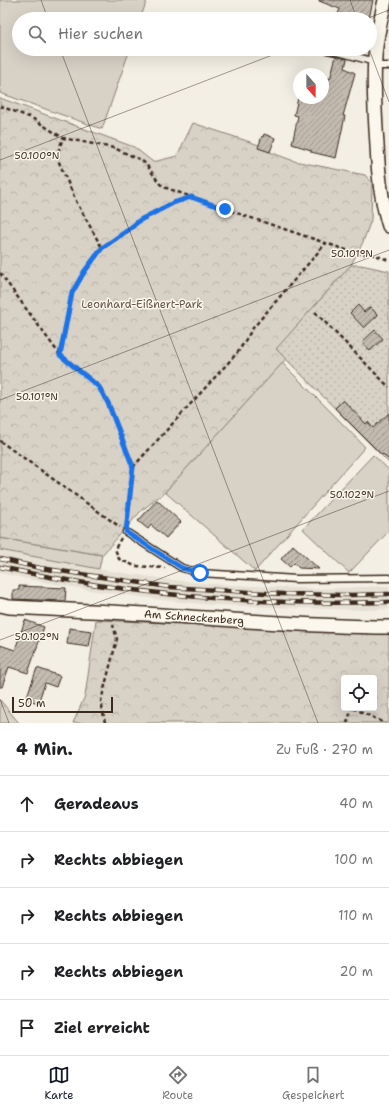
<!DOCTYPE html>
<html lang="de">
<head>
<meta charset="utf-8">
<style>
  body { margin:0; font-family:"Shantell Sans",sans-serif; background:#f2f2f2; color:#202124 }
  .controls { position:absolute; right:12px; bottom:12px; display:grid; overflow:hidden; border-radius:4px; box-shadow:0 4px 16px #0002 }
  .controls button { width:36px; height:36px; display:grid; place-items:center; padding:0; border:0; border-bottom:1px solid #e0e0e0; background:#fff; color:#202124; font:20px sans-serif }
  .compass { position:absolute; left:293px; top:68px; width:36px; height:36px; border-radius:50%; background:#fff; box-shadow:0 4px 16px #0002; rotate:159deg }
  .scale { position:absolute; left:12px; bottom:10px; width:101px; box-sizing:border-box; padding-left:4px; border:2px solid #3b2a1e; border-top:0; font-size:11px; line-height:14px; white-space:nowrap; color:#3b2a1e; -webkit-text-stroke:3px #fbf7ec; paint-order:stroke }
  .stop { position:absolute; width:12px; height:12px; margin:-9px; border:3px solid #1a73e8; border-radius:50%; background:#fff }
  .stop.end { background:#1a73e8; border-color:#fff; box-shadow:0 1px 4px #0008 }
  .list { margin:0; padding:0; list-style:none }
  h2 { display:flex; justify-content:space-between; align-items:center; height:52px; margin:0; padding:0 16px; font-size:17px }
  h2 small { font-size:13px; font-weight:400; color:#757577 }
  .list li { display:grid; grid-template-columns:26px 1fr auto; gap:12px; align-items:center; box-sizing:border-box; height:56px; padding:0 16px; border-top:1px solid #e0e0e0 }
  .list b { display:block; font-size:15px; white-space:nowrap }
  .list em { font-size:13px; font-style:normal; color:#757577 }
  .icon { flex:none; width:22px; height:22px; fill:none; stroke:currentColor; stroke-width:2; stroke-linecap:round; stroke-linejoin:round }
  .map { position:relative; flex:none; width:389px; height:723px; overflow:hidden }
  .search { position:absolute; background:#fff; box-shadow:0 4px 16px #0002; left:12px; right:12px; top:12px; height:44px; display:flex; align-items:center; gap:10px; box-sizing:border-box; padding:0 14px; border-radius:22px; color:#757577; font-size:15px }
  .sheet { height:332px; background:#fff }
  nav { display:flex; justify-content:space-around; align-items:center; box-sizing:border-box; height:56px; border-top:1px solid #e0e0e0; background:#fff; font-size:11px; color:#757577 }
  nav a { display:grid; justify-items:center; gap:2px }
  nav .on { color:#111827 }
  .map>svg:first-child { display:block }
</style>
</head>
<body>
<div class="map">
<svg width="389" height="723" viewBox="0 0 389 723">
  <defs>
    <pattern id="forest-crowns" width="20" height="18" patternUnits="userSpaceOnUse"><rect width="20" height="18" fill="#d8d1c6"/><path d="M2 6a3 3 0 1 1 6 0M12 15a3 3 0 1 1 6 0" fill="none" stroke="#bab4aa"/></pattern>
    <pattern id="garden-dots" width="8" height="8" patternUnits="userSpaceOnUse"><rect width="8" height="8" fill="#d8d1c6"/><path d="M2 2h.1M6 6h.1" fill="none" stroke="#bab4aa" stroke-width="1.8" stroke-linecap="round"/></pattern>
    <pattern id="building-hatch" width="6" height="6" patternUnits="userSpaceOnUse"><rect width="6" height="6" fill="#c3bbb0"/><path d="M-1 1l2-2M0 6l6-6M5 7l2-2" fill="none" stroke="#a0988f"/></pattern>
  </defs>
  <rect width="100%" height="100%" fill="#f3efe4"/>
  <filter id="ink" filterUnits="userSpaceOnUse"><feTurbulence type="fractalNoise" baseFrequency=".025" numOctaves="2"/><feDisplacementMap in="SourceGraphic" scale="8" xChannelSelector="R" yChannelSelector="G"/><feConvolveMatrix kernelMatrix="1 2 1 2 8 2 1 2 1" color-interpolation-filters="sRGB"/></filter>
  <g filter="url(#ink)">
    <path fill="#e5dfd4" d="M0 550 103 570 165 579 210 584 315 589 389 586V609L364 610 215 605 163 600 89 590 28 579 0 573Z"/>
    <g fill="#d8d1c6" stroke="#8a7e72">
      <path d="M0 0H147L140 19H19V49H130L102 129 0 93Z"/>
      <path d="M282 363 330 411 365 447 255 571 165 492Z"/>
      <path d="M373 455 389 470V531L349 573 303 529Z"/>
      <path d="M0 538 102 555 99 569 0 550Z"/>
    </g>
    <g fill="url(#forest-crowns)" stroke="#8a7e72" fill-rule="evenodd">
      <path d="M0 98 134 147 153 162 177 156 193 123 259 145V148L294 161 365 175 372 183 371 220 363 242 351 265 277 349 286 359 165 492 141 511 102 555 0 538Z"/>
      <path d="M96 620 368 632H389V723H73L85 696ZM344 678H374V708H344Z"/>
      <path d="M0 700 19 723H0Z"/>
    </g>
    <path fill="url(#garden-dots)" stroke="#8a7e72" d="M351 265H361L389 271V463L276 349Z"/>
    <g fill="url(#building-hatch)" stroke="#3b2a1e">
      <path d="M319 0H373L369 19H336L340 9 319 1Z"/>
      <path d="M336 56 347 59 345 68 355 73 343 116H345L336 158 311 152V150L292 144 298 116 294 115 298 98H323L328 78 330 79Z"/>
      <path d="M264 134 275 138 270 152 258 148 262 136 263 137Z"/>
      <path d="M358 305 364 312 370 307 378 315 364 328 350 313Z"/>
      <path d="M375 330 383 339 370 351 362 342Z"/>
      <path d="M343 400 366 424 368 422 373 428 389 413V460L383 454 382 455 335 408Z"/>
      <path d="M157 500 181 522 166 538 151 525 148 529 138 521Z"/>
      <path d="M293 545 319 569 299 568 294 563 290 567 281 559Z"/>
      <path d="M19 586 66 588 65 601 13 599V590H19Z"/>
      <path d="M25 620 44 627 28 673 9 667 2 687H0V645L15 650Z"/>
      <path d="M69 628 92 631 89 647 67 644Z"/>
      <path d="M37 668 60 676 56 687 45 683 38 703 26 699Z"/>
    </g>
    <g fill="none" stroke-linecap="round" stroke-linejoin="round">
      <g stroke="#3b2a1e" stroke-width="9">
        <g id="lane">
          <path d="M323 49 346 54 375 62"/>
          <path d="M374 66H389"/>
          <path d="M126 532 182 568 200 573 296 579 389 578"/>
        </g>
      </g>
      <g stroke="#3b2a1e" stroke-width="16">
        <g id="street">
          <path d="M385 0C381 19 376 38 375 57 373 86 375 116 377 145 378 172 381 200 389 226"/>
          <path d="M0 605 9 607C74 610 139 613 204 618 265 622 327 627 389 627"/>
        </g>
      </g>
      <g stroke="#3b2a1e" stroke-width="2.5" stroke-dasharray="4 3" stroke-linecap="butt">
        <path d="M0 106 32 118 63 138 114 148 141 160 146 164 160 184 164 187 225 209 358 254H371L389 260"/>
        <path d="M102 248 128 231 140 220 173 203 191 197"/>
        <path d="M0 273 60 355 99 387 108 403 133 467 127 525"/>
        <path d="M315 312 389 387"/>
        <path d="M60 355 72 293 84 273 102 248 76 201 58 160V152L63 138"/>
        <path d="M0 441 120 527"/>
        <path d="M133 467 238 352 253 328 326 243"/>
        <path d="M121 538 115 549 119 559 135 566 165 568"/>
        <path d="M353 708 385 723"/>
        <path d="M105 723 101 701 117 639 113 625"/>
        <path d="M347 723 352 708"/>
      </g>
      <use href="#lane" stroke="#fbf7ec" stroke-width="6"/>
      <use href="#street" stroke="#fbf7ec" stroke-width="13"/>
      <g stroke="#3b2a1e" stroke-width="4.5">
        <g id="rail">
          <path d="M0 559 40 568 169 587 283 594 350 595 389 594"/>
          <path d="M0 567C128 595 258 606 389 602"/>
        </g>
      </g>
      <use href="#rail" stroke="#fbf7ec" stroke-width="3" stroke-dasharray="9" stroke-linecap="butt"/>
    </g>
  </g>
  <g fill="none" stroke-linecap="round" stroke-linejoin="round" filter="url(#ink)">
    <path stroke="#1a73e8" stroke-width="5" d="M200 573 182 568 126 532 133 467 108 403 99 387 60 355 72 293 84 272 102 248 128 230 140 220 173 203 191 197 225 209"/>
  </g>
  <path fill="none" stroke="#3b2a1e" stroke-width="1" stroke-opacity="0.45" d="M41 0 48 19M350 0 357 19M366 19 389 10M60 49 318 723M369 49 389 102M0 160 288 49M0 400 389 250M0 640 389 491M0 699 9 723"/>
  <g text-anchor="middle" stroke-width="3" stroke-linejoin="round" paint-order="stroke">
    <g font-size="11" fill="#625448" stroke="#fbf7ec">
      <text x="142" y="308">Leonhard-Eißnert-Park</text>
    </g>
    <g font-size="11" fill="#3b2a1e" stroke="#fbf7ec">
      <text transform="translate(194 617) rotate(4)" y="4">Am Schneckenberg</text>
    </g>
  </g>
  <g font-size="10" text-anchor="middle" fill="#3b2a1e" stroke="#fbf7ec" stroke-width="3" stroke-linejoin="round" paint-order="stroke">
    <text x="37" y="159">50.100°N</text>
    <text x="352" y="257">50.101°N</text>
    <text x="37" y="400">50.101°N</text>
    <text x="352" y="498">50.102°N</text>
    <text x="37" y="640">50.102°N</text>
  </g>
</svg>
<div class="controls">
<button><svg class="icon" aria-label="locate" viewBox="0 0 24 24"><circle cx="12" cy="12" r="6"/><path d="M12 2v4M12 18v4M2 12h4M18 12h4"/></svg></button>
</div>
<svg class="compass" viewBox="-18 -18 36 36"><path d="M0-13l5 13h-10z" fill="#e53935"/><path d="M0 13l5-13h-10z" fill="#757577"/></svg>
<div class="scale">50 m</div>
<div class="stop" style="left:200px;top:573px"></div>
<div class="stop end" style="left:225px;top:209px"></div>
<div class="search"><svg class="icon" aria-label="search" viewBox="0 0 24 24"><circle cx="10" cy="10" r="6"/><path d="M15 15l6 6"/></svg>Hier suchen</div>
</div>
<section class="sheet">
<h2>4 Min.<small>Zu Fuß · 270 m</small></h2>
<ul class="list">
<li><svg class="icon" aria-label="ahead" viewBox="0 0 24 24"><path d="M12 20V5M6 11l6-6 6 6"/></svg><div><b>Geradeaus</b></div><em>40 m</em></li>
<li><svg class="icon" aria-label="right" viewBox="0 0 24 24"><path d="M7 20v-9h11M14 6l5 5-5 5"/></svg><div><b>Rechts abbiegen</b></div><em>100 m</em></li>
<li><svg class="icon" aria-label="right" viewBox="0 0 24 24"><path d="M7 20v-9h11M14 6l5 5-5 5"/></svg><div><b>Rechts abbiegen</b></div><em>110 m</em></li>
<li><svg class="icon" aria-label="right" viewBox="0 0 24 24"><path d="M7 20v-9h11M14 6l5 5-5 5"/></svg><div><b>Rechts abbiegen</b></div><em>20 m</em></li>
<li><svg class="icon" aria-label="arrive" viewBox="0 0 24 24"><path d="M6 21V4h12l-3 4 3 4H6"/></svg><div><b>Ziel erreicht</b></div></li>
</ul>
</section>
<nav>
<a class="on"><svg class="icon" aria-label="map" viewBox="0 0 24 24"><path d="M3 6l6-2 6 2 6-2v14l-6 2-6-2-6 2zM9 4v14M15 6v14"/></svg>Karte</a>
<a><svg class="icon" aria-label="directions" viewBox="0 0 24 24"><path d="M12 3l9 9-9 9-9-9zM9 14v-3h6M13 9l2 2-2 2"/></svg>Route</a>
<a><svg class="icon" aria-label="saved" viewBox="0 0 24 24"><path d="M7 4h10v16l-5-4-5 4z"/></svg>Gespeichert</a>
</nav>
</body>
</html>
